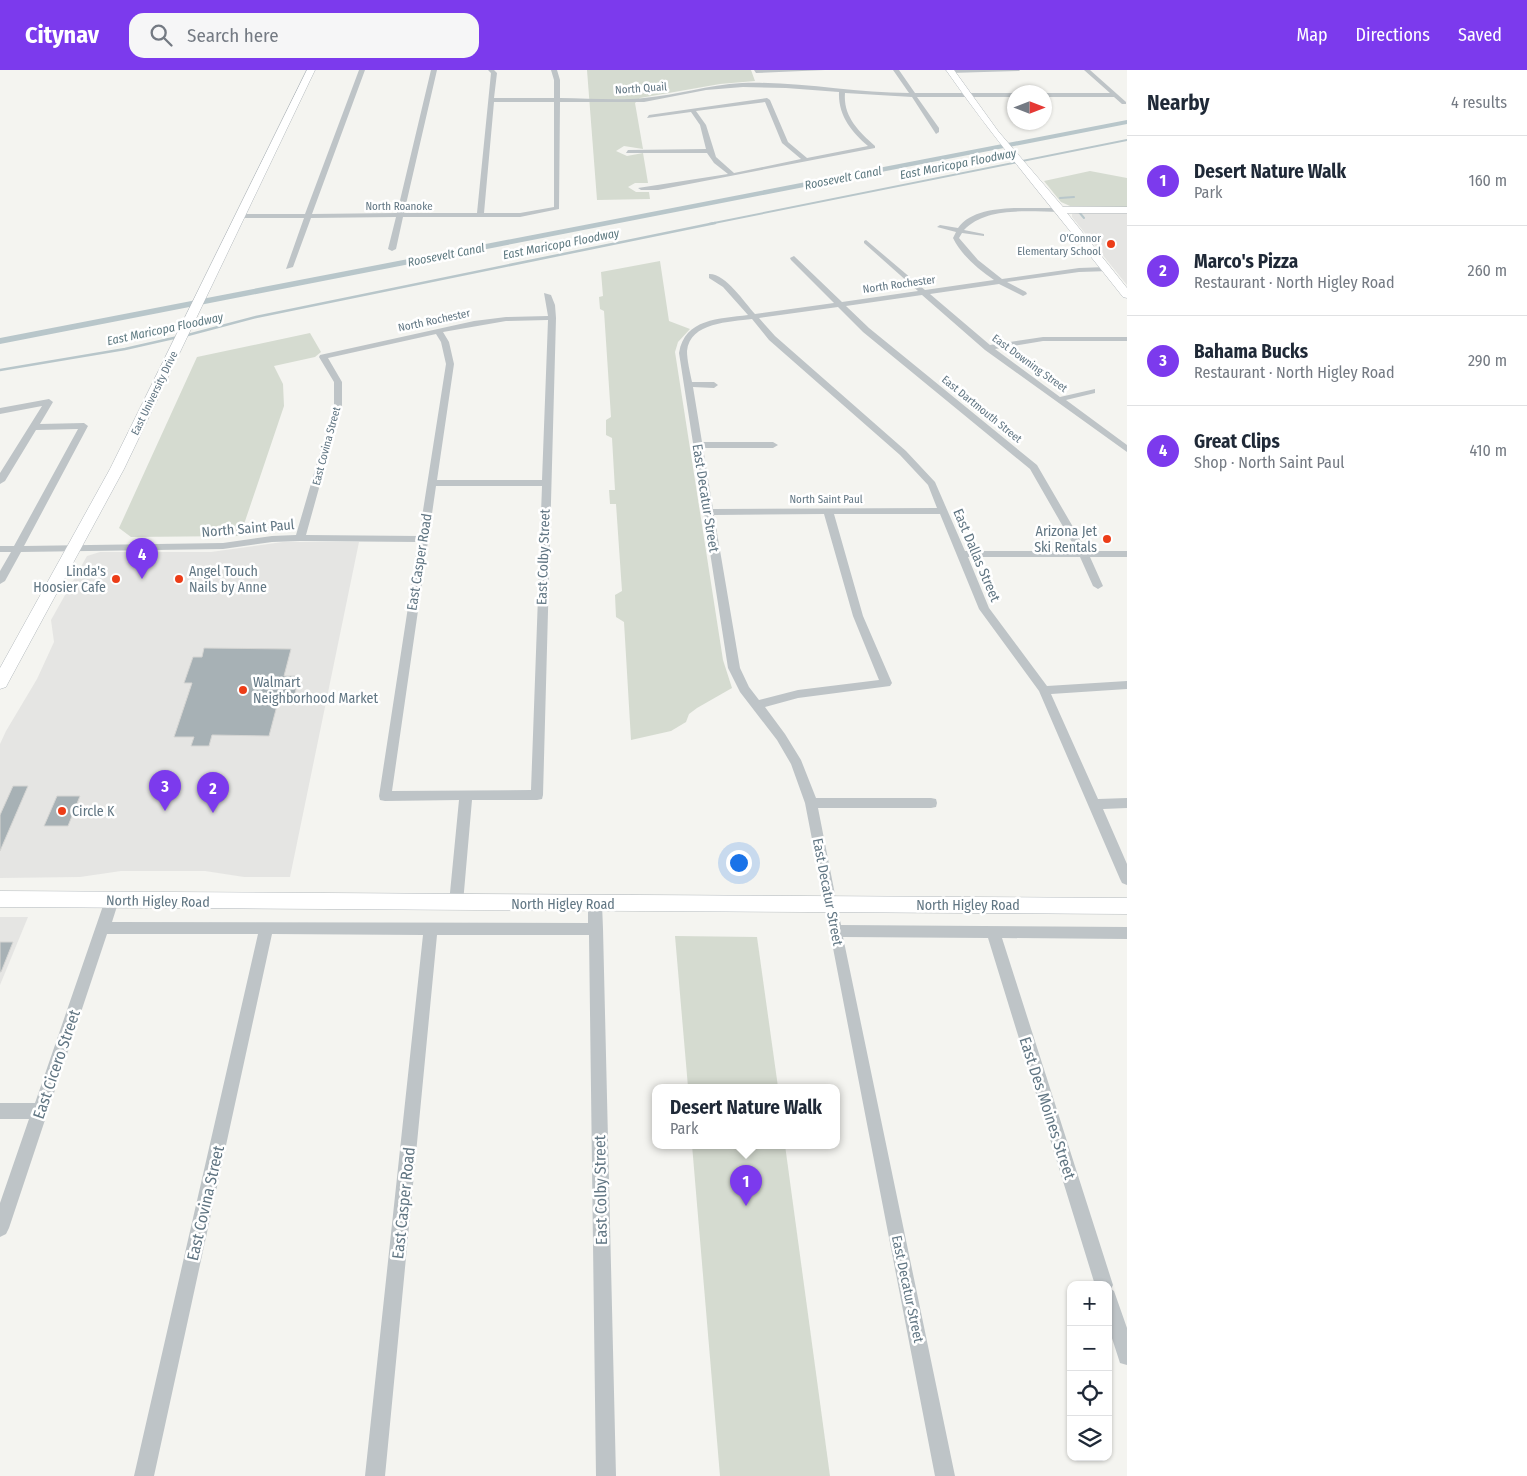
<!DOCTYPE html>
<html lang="en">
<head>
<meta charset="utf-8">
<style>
  body { margin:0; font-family:"Fira Sans Condensed",sans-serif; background:#f6f6f7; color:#1f2937 }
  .controls { position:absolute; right:15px; bottom:15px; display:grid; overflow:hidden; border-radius:10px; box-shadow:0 1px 4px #0004 }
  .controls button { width:45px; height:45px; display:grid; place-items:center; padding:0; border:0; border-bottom:1px solid #e0e1e3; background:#fff; color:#1f2937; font:25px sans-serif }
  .compass { position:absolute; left:1007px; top:15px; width:45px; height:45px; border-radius:50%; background:#fff; box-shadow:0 1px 4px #0004; rotate:90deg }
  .you { position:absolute; left:738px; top:792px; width:18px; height:18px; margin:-12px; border:4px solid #fff; border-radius:50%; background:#1a73e8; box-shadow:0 0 0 8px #1a73e833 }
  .badge { display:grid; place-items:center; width:32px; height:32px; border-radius:50%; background:#7c3aed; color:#fff; font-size:16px; font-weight:700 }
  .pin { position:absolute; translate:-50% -41px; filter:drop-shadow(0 1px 2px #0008) }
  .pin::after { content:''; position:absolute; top:26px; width:18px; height:15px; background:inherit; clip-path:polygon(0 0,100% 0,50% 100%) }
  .popup { position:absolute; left:652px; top:1014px; width:188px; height:65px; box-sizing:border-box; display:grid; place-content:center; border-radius:10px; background:#fff; filter:drop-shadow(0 1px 4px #0005); font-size:16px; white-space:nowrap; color:#747a83 }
  .popup b { font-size:19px; color:#1f2937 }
  .popup::after { content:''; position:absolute; left:50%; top:100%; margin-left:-10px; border:10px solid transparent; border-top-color:#fff }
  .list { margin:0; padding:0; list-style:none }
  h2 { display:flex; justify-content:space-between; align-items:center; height:65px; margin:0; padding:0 20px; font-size:21px }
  h2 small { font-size:16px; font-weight:400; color:#747a83 }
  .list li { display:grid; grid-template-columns:32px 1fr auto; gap:15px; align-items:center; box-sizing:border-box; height:90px; padding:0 20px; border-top:1px solid #e0e1e3 }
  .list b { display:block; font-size:19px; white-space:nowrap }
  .list p { margin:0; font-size:16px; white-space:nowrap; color:#747a83 }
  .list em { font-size:16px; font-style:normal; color:#747a83 }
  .icon { flex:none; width:28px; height:28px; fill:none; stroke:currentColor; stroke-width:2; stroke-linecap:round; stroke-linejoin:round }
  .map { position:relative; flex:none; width:1127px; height:1406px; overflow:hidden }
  header { display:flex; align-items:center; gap:30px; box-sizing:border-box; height:70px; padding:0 25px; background:#7c3aed; color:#fff }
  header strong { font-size:24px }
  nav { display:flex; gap:28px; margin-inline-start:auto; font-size:18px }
  .search { width:350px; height:45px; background:#f6f6f7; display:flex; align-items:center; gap:12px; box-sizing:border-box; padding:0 18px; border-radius:15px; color:#747a83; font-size:19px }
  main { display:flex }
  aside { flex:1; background:#fff }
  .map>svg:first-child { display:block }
</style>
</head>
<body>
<header>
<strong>Citynav</strong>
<div class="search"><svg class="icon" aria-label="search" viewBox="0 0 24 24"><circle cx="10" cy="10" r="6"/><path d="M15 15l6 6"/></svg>Search here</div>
<nav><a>Map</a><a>Directions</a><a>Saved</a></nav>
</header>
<main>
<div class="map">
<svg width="1127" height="1406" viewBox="0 0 1127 1406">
  <rect width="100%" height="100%" fill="#f4f4f0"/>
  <g fill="#e5e5e3">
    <path d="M1078 143H1127V215L1072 147V144Z"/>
    <path d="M283 472H359L290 807H244L205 801H121L80 807 0 808V674L6 661 37 609 54 572 51 550 87 486 100 482H211Z"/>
    <path d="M0 847H28L0 915Z"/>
  </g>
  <g fill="#d5dbd0">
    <path d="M587 0H751L755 11 720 14 640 28 635 33 643 79 624 76 616 81 627 86 643 83 648 113H635L628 117 636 122H649L650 129 597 130Z"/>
    <path d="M1090 101 1127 108V137L1070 136 1061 132 1044 111Z"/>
    <path d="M660 191 669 251 690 259 678 272 675 282 723 590 732 618 697 638 689 644 686 652 671 661 631 670 624 552 616 547 615 525 622 521 616 434H610L609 420H615L612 368 606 365V350L611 347 604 241 600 239 599 227 603 226 601 202Z"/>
    <path d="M310 263 321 282 315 287 274 296 283 314 284 336 240 466 131 467 119 458 197 287Z"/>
    <path d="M675 866 757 867 778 1017H688Z"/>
    <path d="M692 1075H785L830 1406H720Z"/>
  </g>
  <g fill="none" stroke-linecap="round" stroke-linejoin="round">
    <g stroke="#b8c6ca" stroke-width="2">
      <path d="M1060 128 1074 127"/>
      <path d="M1079 142 1084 148"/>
      <path d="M709 154 1127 70"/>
    </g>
    <g stroke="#b8c6ca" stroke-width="2.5">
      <path d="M184 266 256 247 715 153"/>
      <path d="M0 300 125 279 178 267"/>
    </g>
    <path fill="#b8c6ca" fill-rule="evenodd" d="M1127 50V54L0 274V268Z"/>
  </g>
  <g fill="#a7b1b5" stroke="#d5d5d3">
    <path d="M204 578 291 579 284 606H299L294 628H279L269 666 212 665 209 676H191L194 667H174L192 613H184L193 587H202Z"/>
    <path d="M13 716H28L0 781V745Z"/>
    <path d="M57 726H80L68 756H44Z"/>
    <path d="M0 872H13L1 902H0Z"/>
  </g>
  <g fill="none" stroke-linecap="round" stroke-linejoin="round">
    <g stroke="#b3b9bd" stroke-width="1">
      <g id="secondary">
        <path d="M307 0H315L124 399 8 613 6 617 0 619V598L110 399Z"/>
        <path d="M946 0H954L998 61 1063 137H1127V143H1067L1127 218V228L1123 227C1064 152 1001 79 946 0Z"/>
        <path d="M0 821 1127 828V844L0 837Z"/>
      </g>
    </g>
    <g fill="#bec4c7" fill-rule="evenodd">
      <path d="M359 0H365L312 144 397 143 431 0H437L404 143H477L491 3 488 0H494L497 3 494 28H554V10L551 0H557L560 10V28C587 28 616 31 644 28 677 25 708 15 742 13 798 11 853 23 909 23L893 0H899L915 23H1014V27H917L939 58V62L936 64 912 27 845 23C843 46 858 61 875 76V78L658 120H641L638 118 728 104 714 93 707 83H626L628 80 706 79 700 55 691 42 647 48 649 45 767 28 770 30 788 72 807 88 868 76C852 62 838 46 839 22L786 18 743 17 706 20 644 32H560L559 139 520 147H403L396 179 392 181 388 179 396 147 311 148 293 197 286 199 304 148H241L238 146 241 144H305ZM494 32H554V137L520 143H484ZM765 32 782 73 801 89 734 103 716 87 706 55 696 41Z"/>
      <path d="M754 0H825L756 3Z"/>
      <path d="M948 0H1019L1020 1 950 3Z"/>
      <path d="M1084 0H1090L1126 32V34H1122L1114 27H1044V23H1110Z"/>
      <path d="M1033 138H1060L1063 140 1060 142C1030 142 987 136 964 160L984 164V166L962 163 959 168 978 190 1002 209 1079 198 1106 197H1109V201L1079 202 1007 212 1026 222 1027 224 1023 226 999 214 930 224 990 275 1043 267H1127V271H1043L995 279 1060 327 1095 319V323L1066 330 1127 375V382L985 280 922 225 846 236 869 258 1037 395 1087 481H1127V487H1090L1103 516 1098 519 1093 516 1080 487H968L989 538 1047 616 1127 611V619L1051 624 1098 729 1127 728V738L1103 739 1127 794V815L1122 813 1120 809 1039 621 979 539 940 444H834L863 546 892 613 890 616 798 628 765 637 785 664 801 690 816 728H931L936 729 937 733 936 737 931 738H818L841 855 1127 857V869L1002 868 1113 1215 1111 1219 1114 1221 1127 1258V1295L1120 1293 1108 1256V1215H1095L988 868 843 867 955 1406H935L805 733 791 694 777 670 740 622 728 598 679 283C685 248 719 249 748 245L723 217 709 208V204C725 203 745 233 755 244L834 233 791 190 790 188 794 186 842 232 918 221 864 173V171L866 170 925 220 994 210C977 198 962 186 953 168L956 162 937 157 940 155 958 158C973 137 1009 138 1033 138ZM838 237 863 262 1030 399 1077 481H965L935 412 906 381 775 266 759 248ZM752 249 769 270 900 385 928 415 937 438 713 439 703 378H773L778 375 773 372H702L693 317 714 318 718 315 714 312H692C690 302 687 290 687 281 690 252 730 252 752 249ZM824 444 853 546 879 610 798 620 759 630 749 617 740 598 714 445Z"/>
      <path d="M544 223 551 225 555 235 556 248 543 725 542 729 537 730H472L463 833 461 837 456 839 451 837 449 833 459 730 385 731 380 730 379 726 418 472 300 471 272 472 223 479 21 482 5 511 0 514V501L11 482H0V476H14L78 359 36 360 5 411 0 414V403L42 336 0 344V338L49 329 53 332 40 354 84 353 88 356 24 476 223 473 272 466 296 465 334 335V312L319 287 320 285 474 251 506 247 548 246ZM548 250 542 410H437L454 294 449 272 443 262 506 251ZM436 264 441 272 446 294 419 466 306 465 342 335V312L328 288ZM436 416H542L531 720 392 721Z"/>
      <path d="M112 824 117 826 119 830 112 852 588 853V834L590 830 595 828 600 830 602 834 603 859 616 1406H596L589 865H437L385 1406H365L423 865 272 864 154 1406H134L258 864H107L9 1158 6 1164 0 1167V1133L29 1049H0V1033H35L105 830 107 826Z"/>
    </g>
    <use href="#secondary" fill="#fff" fill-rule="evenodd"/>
  </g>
  <g fill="#ec3d18" stroke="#fff" stroke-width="2">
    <circle cx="1111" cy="174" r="5"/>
    <circle cx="1107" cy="469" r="5"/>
    <circle cx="116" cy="509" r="5"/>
    <circle cx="179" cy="509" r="5"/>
    <circle cx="243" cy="620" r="5"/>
    <circle cx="62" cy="741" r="5"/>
  </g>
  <g text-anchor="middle" stroke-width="5" stroke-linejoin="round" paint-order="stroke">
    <g font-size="11" fill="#617683" stroke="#fff">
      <text transform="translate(641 18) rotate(-4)" y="4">North Quail</text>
      <text x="399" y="140">North Roanoke</text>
      <text transform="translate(899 214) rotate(-8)" y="4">North Rochester</text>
      <text transform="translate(434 250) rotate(-12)" y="4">North Rochester</text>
      <text transform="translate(1030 293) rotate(36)" y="4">East Downing Street</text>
      <text transform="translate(154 323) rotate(-64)" y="4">East University Drive</text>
      <text transform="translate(982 339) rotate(39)" y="4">East Dartmouth Street</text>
      <text transform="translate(326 376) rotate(-75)" y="4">East Covina Street</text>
      <text x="826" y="433">North Saint Paul</text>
    </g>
    <g font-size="11" fill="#617683" stroke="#fff" text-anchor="end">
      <text x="1101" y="172">O'Connor<tspan x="1101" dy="13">Elementary School</tspan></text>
    </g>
    <g font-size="12" font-style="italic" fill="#5d7980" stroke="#fff">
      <text transform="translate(958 94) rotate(-11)" y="4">East Maricopa Floodway</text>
      <text transform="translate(843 108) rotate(-11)" y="4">Roosevelt Canal</text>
      <text transform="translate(561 174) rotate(-11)" y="4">East Maricopa Floodway</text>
      <text transform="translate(446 185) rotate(-11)" y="4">Roosevelt Canal</text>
      <text transform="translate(165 259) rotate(-12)" y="4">East Maricopa Floodway</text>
    </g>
    <g font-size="14" fill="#617683" stroke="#fff">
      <text transform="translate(706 428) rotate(81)" y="5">East Decatur Street</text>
      <text transform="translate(248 458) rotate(-5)" y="5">North Saint Paul</text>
      <text transform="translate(977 485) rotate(67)" y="5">East Dallas Street</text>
      <text transform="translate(543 487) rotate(-88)" y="5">East Colby Street</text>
      <text transform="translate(419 492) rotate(-81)" y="5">East Casper Road</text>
      <text transform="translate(828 822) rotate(79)" y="5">East Decatur Street</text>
      <text transform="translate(158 831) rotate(1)" y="5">North Higley Road</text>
      <text x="563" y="839">North Higley Road</text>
      <text x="968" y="840">North Higley Road</text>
      <text transform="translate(908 1219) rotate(78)" y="5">East Decatur Street</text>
    </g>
    <g font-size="14" fill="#617683" stroke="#fff" text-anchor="start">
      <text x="1097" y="466" text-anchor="end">Arizona Jet<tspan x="1097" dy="16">Ski Rentals</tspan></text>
      <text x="106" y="506" text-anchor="end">Linda's<tspan x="106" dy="16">Hoosier Cafe</tspan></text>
      <text x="189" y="506">Angel Touch<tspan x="189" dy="16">Nails by Anne</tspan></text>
      <text x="253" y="617">Walmart<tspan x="253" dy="16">Neighborhood Market</tspan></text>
      <text x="72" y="746">Circle K</text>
    </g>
    <g font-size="16" fill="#617683" stroke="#fff">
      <text transform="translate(56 994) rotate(-71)" y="6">East Cicero Street</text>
      <text transform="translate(1048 1038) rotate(72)" y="6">East Des Moines Street</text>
      <text transform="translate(600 1120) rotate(-91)" y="6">East Colby Street</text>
      <text transform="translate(205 1133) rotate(-77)" y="6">East Covina Street</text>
      <text transform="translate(403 1133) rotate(-84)" y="6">East Casper Road</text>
    </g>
  </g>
</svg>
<div class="controls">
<button>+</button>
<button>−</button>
<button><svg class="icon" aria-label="locate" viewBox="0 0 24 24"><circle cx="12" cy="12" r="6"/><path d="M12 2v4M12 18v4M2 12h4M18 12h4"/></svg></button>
<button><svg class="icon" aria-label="layers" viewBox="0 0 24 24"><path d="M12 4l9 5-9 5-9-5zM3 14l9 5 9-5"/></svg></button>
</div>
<svg class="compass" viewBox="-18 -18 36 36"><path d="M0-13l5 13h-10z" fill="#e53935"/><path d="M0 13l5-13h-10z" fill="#747a83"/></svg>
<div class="you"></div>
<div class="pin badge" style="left:746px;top:1136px">1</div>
<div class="popup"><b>Desert Nature Walk</b>Park</div>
<div class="pin badge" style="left:213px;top:743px">2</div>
<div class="pin badge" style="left:165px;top:741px">3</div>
<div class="pin badge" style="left:142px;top:509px">4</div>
</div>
<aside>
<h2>Nearby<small>4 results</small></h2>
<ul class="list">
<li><span class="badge">1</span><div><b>Desert Nature Walk</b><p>Park</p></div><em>160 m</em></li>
<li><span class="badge">2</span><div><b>Marco's Pizza</b><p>Restaurant · North Higley Road</p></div><em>260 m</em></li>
<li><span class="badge">3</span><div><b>Bahama Bucks</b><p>Restaurant · North Higley Road</p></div><em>290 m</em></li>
<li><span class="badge">4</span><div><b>Great Clips</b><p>Shop · North Saint Paul</p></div><em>410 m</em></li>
</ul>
</aside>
</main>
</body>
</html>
